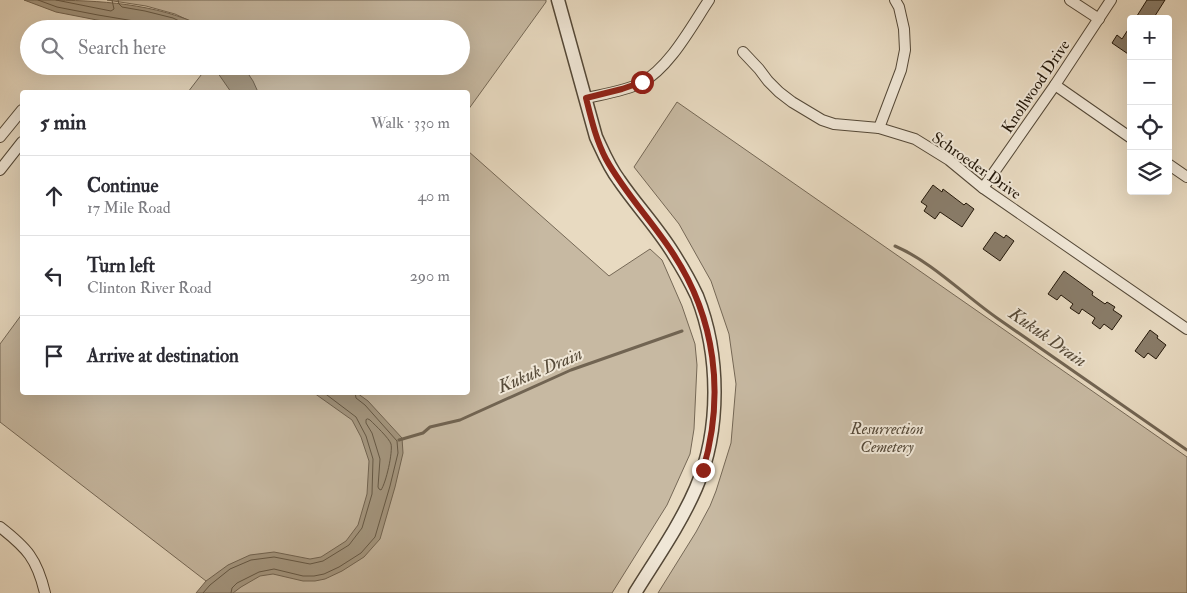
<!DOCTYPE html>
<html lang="en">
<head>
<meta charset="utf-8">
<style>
  body { margin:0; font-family:"IM FELL Double Pica",serif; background:#f7f7f7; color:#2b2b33 }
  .controls { position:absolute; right:15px; top:15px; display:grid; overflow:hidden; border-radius:5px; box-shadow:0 5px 20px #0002 }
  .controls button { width:45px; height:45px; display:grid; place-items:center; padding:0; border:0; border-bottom:1px solid #e1e1e2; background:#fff; color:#2b2b33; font:25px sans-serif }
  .stop { position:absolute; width:15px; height:15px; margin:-11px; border:4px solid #8f2418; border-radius:50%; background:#fff }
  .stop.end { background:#8f2418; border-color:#fff; box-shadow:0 1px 5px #0008 }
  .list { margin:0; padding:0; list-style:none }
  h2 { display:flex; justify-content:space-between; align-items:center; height:65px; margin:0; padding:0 20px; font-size:21px }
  h2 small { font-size:16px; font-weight:400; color:#7c7c81 }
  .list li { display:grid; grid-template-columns:32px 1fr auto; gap:15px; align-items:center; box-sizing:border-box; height:80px; padding:0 20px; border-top:1px solid #e1e1e2 }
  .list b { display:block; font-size:19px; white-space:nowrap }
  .list p { margin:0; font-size:16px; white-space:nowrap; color:#7c7c81 }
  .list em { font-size:16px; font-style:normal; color:#7c7c81 }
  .icon { flex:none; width:28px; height:28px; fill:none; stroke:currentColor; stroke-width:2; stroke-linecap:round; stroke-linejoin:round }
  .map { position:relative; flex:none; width:1187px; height:593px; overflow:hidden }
  .search { position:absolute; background:#fff; box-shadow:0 5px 20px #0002; left:20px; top:20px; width:450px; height:55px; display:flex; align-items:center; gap:12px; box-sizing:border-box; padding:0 18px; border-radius:28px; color:#7c7c81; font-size:19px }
  .panel { position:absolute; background:#fff; box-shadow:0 5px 20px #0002; left:20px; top:90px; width:450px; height:305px; border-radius:5px }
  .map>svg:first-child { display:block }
</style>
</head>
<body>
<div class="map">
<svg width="1187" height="593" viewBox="0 0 1187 593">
  <rect width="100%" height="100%" fill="#e8dac1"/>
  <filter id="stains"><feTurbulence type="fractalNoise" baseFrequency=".004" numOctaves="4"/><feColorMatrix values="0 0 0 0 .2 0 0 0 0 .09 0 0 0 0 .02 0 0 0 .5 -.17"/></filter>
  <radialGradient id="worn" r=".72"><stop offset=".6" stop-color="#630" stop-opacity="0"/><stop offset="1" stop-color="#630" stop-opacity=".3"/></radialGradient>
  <g fill="#c7b9a2" stroke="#756856">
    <path d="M107 0H546V2L468 110V92H188L208 66H461V29H207L175 14 146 6Z"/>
    <path d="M677 102 1187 457V593H658L696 532 710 506 716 491 731 443 736 384 729 334 711 281 679 224 634 167Z"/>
    <path d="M468 151 609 276 650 249 662 260 682 306 695 344 697 365 694 429 690 454 667 505 612 593H216L206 581 0 422V344L22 314V392H468Z"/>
  </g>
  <g fill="#a59882" stroke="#716452">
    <path d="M24 0C79 0 135 0 186 19 193 22 200 24 207 29H151L97 20 56 12Z"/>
    <path d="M213 66H243L253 81 258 92H231Z"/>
    <path d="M314 393H357L368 401 402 438 403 453 395 487 380 539 364 557 342 571 325 579 315 581H303L273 574 260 576 241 587 233 593H196L206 581 228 565 250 555 274 552 310 559 321 557 346 541 358 525 367 494 369 461 361 437 352 420Z"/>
  </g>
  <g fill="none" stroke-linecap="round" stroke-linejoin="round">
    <g stroke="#645846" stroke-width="1">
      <path d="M38 0 57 7 98 15 140 22 143 24 144 29"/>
      <path d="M56 0 111 11 114 9 112 0"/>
      <path d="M118 0 119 4 122 7 145 11 173 18 196 29"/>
      <path d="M368 419 370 420C375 425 389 438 391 444 393 452 386 483 381 490L379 489 378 487 380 459 372 433 366 423V420Z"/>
      <path d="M203 593 210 585 230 569 251 560 274 557 310 564 323 561 349 545 362 528 372 494 373 459 366 436 356 417 323 392"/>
      <path d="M231 593 232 588 237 583 259 572 274 569 303 576H314L324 574 339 567 361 553 375 537 390 486 398 453 397 441 365 405 356 398 355 392"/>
    </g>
    <g stroke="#716452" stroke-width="3">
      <path d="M895 246C932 262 964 295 997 318 1060 362 1124 406 1187 450"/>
      <path d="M399 440 423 433 430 427 460 420 571 370 682 331"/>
    </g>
  </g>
  <g fill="#897c69" stroke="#231709">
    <path d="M1147 0H1165L1153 19H1135Z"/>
    <path d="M1131 25V56L1112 43 1117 35 1122 39Z"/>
    <path d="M933 185 942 192 943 189 964 205 966 203 974 209 962 227 940 212 935 219 924 211 927 206 921 202Z"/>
    <path d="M995 232 1004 238 1006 235 1014 241 1000 261 983 249Z"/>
    <path d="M1064 271 1093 292 1092 295 1105 304 1107 302 1115 307 1113 310 1122 316 1112 330 1104 324 1100 329 1092 323 1095 318 1082 309 1079 314 1070 308 1073 304 1061 295 1057 300 1048 294Z"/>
    <path d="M1150 330 1158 336 1157 338 1166 345 1156 359 1148 353 1144 358 1135 351Z"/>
  </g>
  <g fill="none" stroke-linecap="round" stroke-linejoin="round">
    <g stroke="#544837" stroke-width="12">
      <g id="minor">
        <path d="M1070 0 1099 19"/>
        <path d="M743 52 759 69 768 81 779 92 792 102 822 120 834 124 879 128 915 139 949 160 983 188 1187 329"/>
        <path d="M1055 85 1131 138"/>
        <path d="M586 98C604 94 625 91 641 83 670 67 691 27 709 0"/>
        <path d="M879 128 901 70 905 50 904 29 899 7 895 0"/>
        <path d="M0 137 22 110"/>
        <path d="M1168 164 1187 177"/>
        <path d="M0 170 22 142"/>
        <path d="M983 188 1055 85 1111 0"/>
        <path d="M0 527C27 548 37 559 45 593"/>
      </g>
    </g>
    <g stroke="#544837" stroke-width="15">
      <path id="tertiary" d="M558 0 596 137C603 152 609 167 619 180 636 205 657 227 673 253 682 267 690 281 697 296 720 354 721 430 696 488 680 525 656 559 635 593"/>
    </g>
    <use href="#minor" stroke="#f0e7d7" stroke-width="10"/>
    <use href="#tertiary" stroke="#f0e7d7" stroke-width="12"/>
  </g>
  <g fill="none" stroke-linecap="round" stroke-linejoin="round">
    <path stroke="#8f2418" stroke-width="6" d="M642 82 622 89 586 98C591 118 596 140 606 159 624 192 651 220 672 252 716 318 725 395 703 470"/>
  </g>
  <g text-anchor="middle" stroke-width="4" stroke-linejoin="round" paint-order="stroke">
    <g font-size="16" fill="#231709" stroke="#f0e7d7">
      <text transform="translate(1035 86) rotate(-56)" y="6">Knollwood Drive</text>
      <text transform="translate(977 165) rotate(35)" y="6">Schroeder Drive</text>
    </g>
    <g font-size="16" font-style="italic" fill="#544837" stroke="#f0e7d7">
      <text x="887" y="434">Resurrection<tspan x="887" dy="18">Cemetery</tspan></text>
    </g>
    <g font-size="18" font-style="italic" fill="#574b39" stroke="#f0e7d7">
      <text transform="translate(1048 337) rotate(35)" y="6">Kukuk Drain</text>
      <text transform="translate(540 370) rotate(-23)" y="6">Kukuk Drain</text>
    </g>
  </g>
  <rect width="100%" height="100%" filter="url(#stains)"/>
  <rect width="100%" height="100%" fill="url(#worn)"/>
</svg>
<div class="controls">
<button>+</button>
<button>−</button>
<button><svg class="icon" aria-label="locate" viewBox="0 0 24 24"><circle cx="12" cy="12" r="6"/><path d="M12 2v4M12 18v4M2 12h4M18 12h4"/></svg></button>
<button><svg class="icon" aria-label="layers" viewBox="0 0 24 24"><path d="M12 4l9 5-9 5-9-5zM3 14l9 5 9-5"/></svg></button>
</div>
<div class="stop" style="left:642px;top:82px"></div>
<div class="stop end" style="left:703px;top:470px"></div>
<div class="search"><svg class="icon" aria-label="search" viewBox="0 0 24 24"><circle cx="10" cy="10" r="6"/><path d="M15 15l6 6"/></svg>Search here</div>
<section class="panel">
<h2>5 min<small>Walk · 330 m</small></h2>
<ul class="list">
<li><svg class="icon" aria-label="ahead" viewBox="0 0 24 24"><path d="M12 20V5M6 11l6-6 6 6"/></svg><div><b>Continue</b><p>17 Mile Road</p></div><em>40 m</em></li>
<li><svg class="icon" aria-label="left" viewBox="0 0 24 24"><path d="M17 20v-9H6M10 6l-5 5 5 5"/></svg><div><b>Turn left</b><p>Clinton River Road</p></div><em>290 m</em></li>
<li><svg class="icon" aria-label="arrive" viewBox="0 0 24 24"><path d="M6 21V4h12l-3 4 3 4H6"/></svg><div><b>Arrive at destination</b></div></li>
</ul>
</section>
</div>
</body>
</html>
